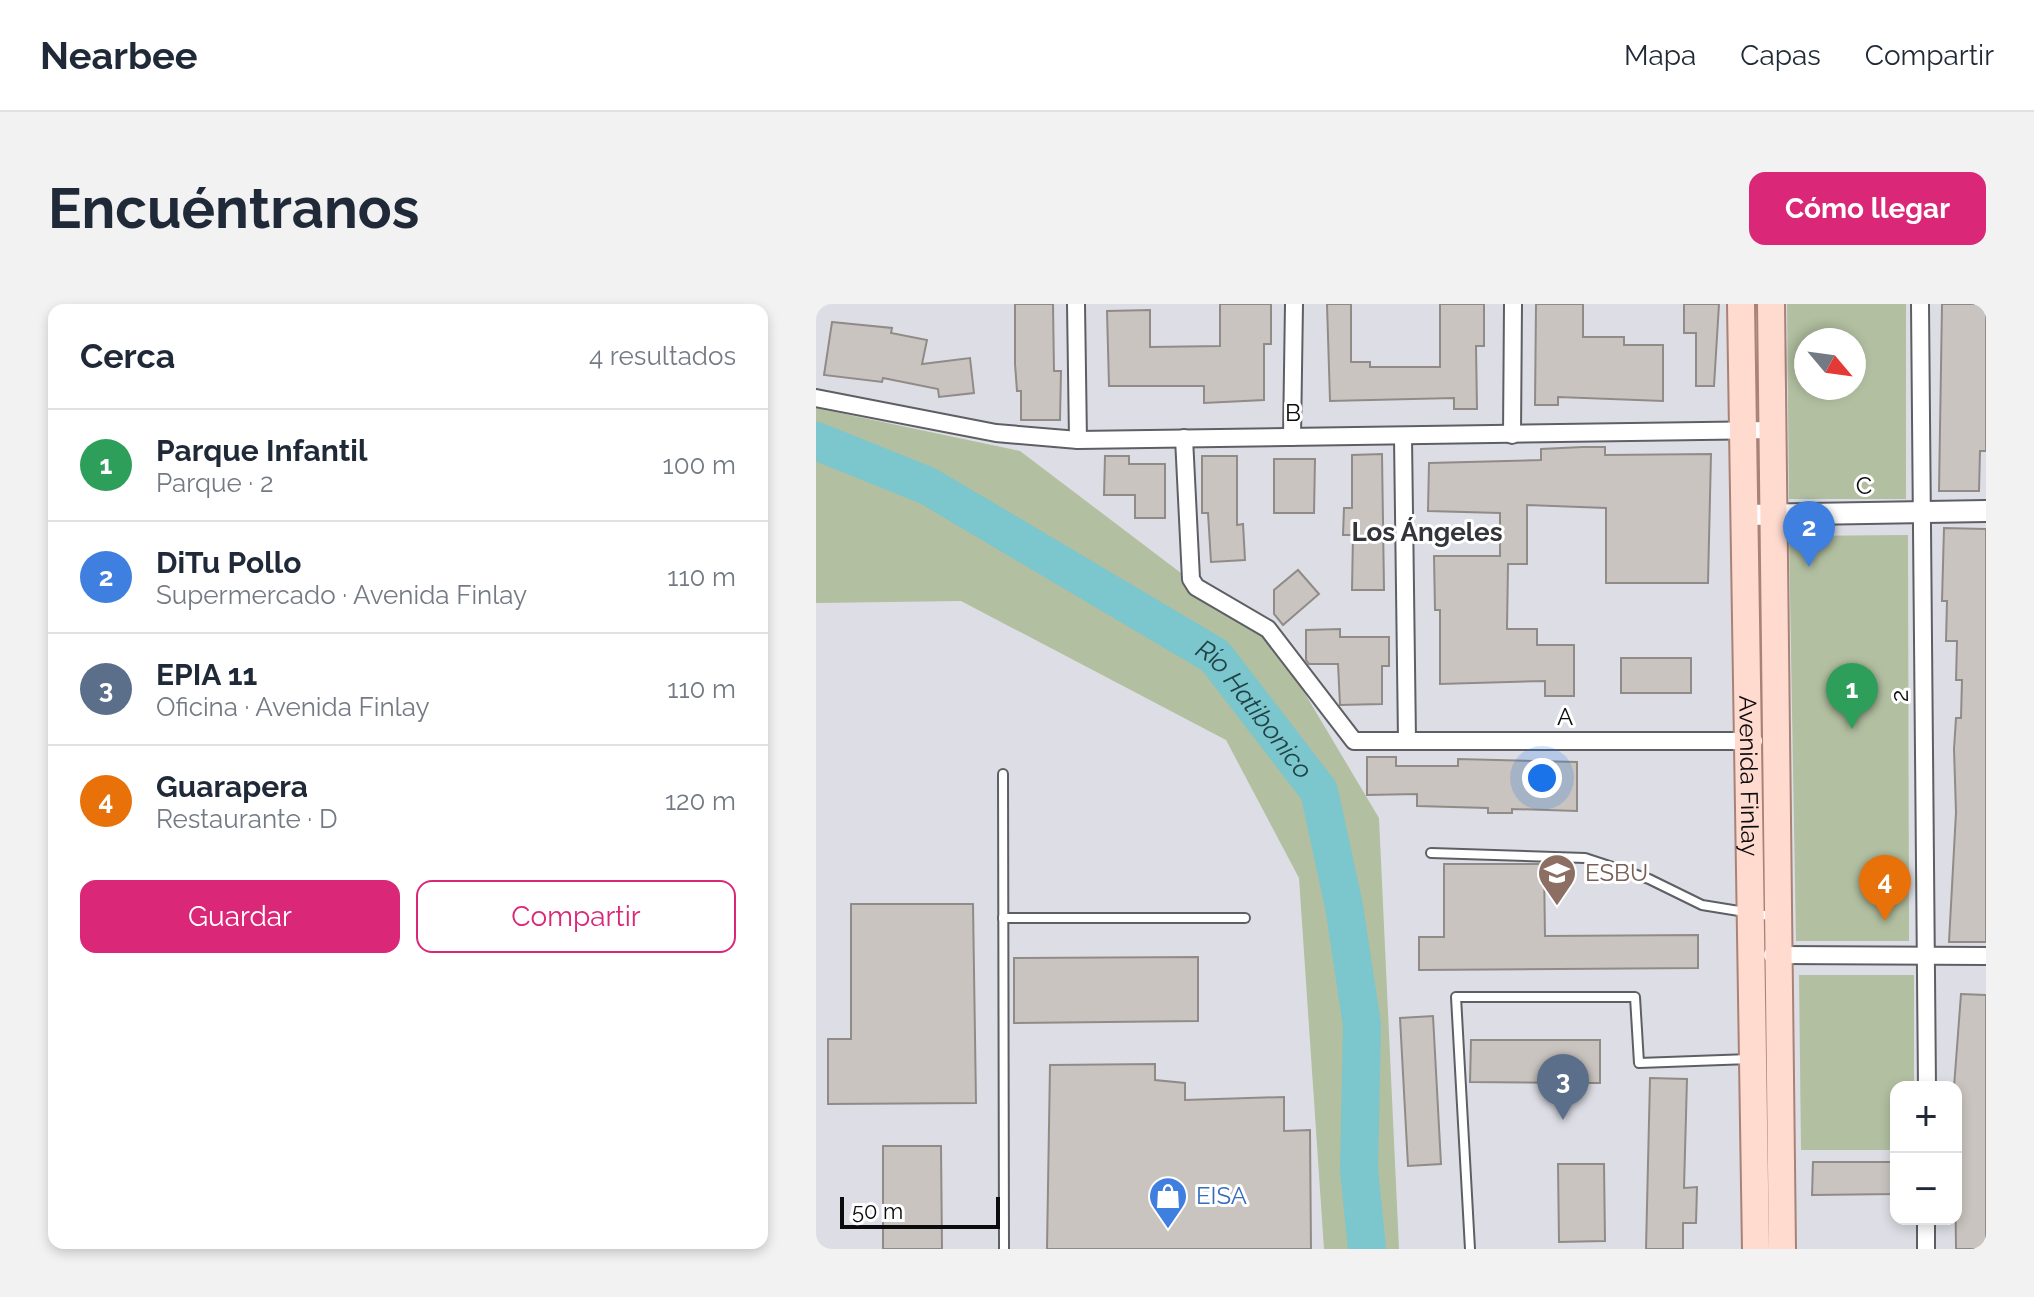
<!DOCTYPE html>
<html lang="es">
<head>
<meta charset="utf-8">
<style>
  body { margin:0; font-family:Raleway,sans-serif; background:#f2f2f3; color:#1f2937 }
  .controls { position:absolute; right:24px; bottom:24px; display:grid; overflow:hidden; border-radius:16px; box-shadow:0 4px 12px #0003 }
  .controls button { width:72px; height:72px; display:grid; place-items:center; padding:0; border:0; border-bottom:2px solid #e0e1e3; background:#fff; color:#1f2937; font:40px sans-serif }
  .compass { position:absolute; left:978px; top:24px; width:72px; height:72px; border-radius:50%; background:#fff; box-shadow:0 4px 12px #0003; rotate:119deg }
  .scale { position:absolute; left:24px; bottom:20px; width:160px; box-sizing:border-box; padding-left:8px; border:4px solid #0c0c0e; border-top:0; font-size:22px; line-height:28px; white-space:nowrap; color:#0c0c0e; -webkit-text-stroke:6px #fff; paint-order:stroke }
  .you { position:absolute; left:726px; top:474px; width:28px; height:28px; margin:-20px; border:6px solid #fff; border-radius:50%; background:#1a73e8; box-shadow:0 0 0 12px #1a73e833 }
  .badge { display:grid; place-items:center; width:52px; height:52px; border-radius:50%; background:#db2777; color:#fff; font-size:26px; font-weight:700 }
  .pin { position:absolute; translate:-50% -66px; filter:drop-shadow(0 2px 4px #0008) }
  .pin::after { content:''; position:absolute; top:42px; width:28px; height:24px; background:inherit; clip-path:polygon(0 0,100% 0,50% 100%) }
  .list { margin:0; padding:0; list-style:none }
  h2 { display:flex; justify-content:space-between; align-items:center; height:104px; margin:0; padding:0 32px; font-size:34px }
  h2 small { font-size:26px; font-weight:400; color:#747a83 }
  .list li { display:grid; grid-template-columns:52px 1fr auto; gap:24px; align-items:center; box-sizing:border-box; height:112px; padding:0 32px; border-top:2px solid #e0e1e3 }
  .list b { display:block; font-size:30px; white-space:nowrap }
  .list p { margin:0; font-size:26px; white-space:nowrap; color:#747a83 }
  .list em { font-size:26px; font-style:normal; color:#747a83 }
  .actions { display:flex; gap:16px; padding:24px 32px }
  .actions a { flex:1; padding:18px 0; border:2px solid #db2777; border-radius:16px; text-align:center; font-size:28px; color:#db2777 }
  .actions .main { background:#db2777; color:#fff }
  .map { position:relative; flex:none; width:1170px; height:945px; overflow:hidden; border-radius:16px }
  header { display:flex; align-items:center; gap:48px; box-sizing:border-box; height:112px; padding:0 40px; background:#fff; border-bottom:2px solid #e0e1e3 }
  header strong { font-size:38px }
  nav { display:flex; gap:44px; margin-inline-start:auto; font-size:28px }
  .intro { display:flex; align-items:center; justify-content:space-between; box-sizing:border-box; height:192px; padding:0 48px }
  h1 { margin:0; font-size:56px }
  .button { padding:20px 36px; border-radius:16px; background:#db2777; color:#fff; font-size:28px; font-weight:700 }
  main { display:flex; gap:48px; padding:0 48px }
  aside { flex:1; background:#fff; border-radius:16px; box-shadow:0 4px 12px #0003 }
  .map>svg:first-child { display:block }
</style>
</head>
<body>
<header>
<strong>Nearbee</strong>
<nav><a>Mapa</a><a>Capas</a><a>Compartir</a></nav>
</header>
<div class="intro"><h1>Encuéntranos</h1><a class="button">Cómo llegar</a></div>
<main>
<aside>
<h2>Cerca<small>4 resultados</small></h2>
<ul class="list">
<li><span class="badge" style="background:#2e9e5b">1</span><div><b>Parque Infantil</b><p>Parque · 2</p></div><em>100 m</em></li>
<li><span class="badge" style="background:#3f7fe0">2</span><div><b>DiTu Pollo</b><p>Supermercado · Avenida Finlay</p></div><em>110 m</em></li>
<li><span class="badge" style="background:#5c6f8a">3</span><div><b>EPIA 11</b><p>Oficina · Avenida Finlay</p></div><em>110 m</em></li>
<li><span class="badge" style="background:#e8710a">4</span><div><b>Guarapera</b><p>Restaurante · D</p></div><em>120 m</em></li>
</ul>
<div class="actions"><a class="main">Guardar</a><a>Compartir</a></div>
</aside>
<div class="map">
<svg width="1170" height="945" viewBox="0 0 1170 945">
  <rect width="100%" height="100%" fill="#dddee5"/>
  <g fill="#b2bfa0" fill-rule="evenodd">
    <path d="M971 0H1090V195H973ZM1038 36V84H990V36Z"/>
    <path d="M0 104 204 147 460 341 563 514 583 945H508L483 574 410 436 145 297 0 299Z"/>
    <path d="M1092 231 1093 637H980L973 232Z"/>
    <path d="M983 671H1098V783H1080V846H985Z"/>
  </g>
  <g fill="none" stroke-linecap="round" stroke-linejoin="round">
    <path stroke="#7cc6cd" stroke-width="38" id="s1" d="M0 137 112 182 399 352 503 487 528 602 546 721 543 865 551 945"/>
  </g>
  <g fill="#c9c4bf" stroke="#918b87" stroke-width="2">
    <path d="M199 0H237L238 67H245L244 116H205V87H201L199 60Z"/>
    <path d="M404 0H455V40H448V96L388 99V82H293L291 7 334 6V43L404 42Z"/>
    <path d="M511 0H535V58H554V63H624V0H668V42H660L661 105H638V94L514 97Z"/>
    <path d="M720 0H767V33H808V41H847V97L742 93V101H719Z"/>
    <path d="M868 0H903L898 82H880V29H868Z"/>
    <path d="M1126 0H1170V147H1164L1163 187H1123Z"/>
    <path d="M16 18 76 24 75 29 111 36 106 60 154 54 158 89 123 93 122 85 67 74 66 78 8 71Z"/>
    <path d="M767 143H789V151L895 150 892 279H790V204L711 201V260H692L691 325H721V341H758V392H729V377L624 380V306H619L618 252H684V209L612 207 613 159 725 156V145Z"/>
    <path d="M566 150 568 286H536L537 231H527L528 204H536V151Z"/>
    <path d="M289 152H313V160H349V214H319V191H288Z"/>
    <path d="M386 152H421V221L427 220 429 256 395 258 392 209H386Z"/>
    <path d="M458 155H499L498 209H458Z"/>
    <path d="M1128 224 1170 225V638H1133L1140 508 1138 445 1140 414H1145L1146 376H1140L1141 337H1130L1131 297H1126Z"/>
    <path d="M482 266 503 290 467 321 458 310V286Z"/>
    <path d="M524 325V333H573V362H566V400L524 401 522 360H493L490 356V326Z"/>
    <rect x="805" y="354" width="70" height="35"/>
    <path d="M551 453H580V462H642V455L761 458V507L696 505V509H672V504L601 502V490L551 491Z"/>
    <path d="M628 560H728L729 632 882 631V664L603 666V633H628Z"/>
    <path d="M35 600H157L160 799 12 800V735H35Z"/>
    <path d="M382 653V717L198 719V654Z"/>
    <path d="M1145 690 1170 691V945H1140L1138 783Z"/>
    <path d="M617 712 625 860 592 862 584 714Z"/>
    <path d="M655 736H784V779L654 778Z"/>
    <path d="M339 760V776L369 779V796L468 793V827L494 826 495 945H231L234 761Z"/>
    <path d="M834 774 871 775 868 884 881 883 880 919H867V945H830Z"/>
    <path d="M67 842H125L126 945H67Z"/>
    <path d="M997 858H1080V890L996 891Z"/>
    <path d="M742 860H788L789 937 743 938Z"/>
  </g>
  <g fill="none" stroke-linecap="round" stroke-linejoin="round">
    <g stroke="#5e5f64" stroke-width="12">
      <g id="service">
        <path d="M187 470 188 945"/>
        <path d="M615 549 769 554 833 575 886 601 960 613"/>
        <path d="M187 614H429"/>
        <path d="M654 945 640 693H819L823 759 934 755"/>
      </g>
    </g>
    <g stroke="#5e5f64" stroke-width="20">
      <g id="minor">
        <path d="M260 0 262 136"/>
        <path d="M1104 0 1111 783"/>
        <path d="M0 94 180 129 262 136 957 126"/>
        <path d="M696 131 697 0"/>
        <path d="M476 133 478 0"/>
        <path d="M587 133 591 436"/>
        <path d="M368 134 375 275 380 283 452 325 538 437H938"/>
        <path d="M956 651 1170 652"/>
        <path d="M1110 945V915"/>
      </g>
    </g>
    <g stroke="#5e5f64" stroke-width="24">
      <path id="tertiary" d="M927 211 1170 207"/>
    </g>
    <g stroke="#a98277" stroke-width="30">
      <g id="primary">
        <path id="s2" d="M925 0 940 945"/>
        <path d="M955 0 966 945"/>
      </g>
    </g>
    <use href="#service" stroke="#fff" stroke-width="8"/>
    <use href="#minor" stroke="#fff" stroke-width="16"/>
    <use href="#tertiary" stroke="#fff" stroke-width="20"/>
    <use href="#primary" stroke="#fedacf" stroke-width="26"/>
  </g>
  <defs>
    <g id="school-pin" transform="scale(2)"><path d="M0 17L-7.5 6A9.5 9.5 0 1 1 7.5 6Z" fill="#8d6e63" stroke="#fff"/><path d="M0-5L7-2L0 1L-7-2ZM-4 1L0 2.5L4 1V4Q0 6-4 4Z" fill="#fff"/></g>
    <g id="shop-pin" transform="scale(2)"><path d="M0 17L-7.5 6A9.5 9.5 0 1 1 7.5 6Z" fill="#3f7fe0" stroke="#fff"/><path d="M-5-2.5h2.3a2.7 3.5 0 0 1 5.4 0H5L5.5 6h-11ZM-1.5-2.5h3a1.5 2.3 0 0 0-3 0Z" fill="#fff"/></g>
  </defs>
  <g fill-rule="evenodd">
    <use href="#school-pin" x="741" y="569"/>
    <use href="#shop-pin" x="352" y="892"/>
  </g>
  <g text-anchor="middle" stroke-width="6" stroke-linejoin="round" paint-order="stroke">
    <g font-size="24" fill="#0c0c0e" stroke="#fff">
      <text x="477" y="117">B</text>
      <text x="1048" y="190">C</text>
      <text transform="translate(1084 392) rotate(-91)" y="8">2</text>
      <text x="749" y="421">A</text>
      <text dy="8" stroke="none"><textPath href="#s2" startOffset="472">Avenida Finlay</textPath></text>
    </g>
    <g font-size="24" fill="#785e54" stroke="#fff" text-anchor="start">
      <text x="769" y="577">ESBU</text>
    </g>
    <g font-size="24" fill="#366cbe" stroke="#fff" text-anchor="start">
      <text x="380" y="900">EISA</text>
    </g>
    <g font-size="26" font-weight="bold" fill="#34353a" stroke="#fff">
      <text x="611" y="237">Los Ángeles</text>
    </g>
    <g font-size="26" font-style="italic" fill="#1f4346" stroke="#fff">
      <text dy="9" stroke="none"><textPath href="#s1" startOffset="520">Río Hatibonico</textPath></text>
    </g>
  </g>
</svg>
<div class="controls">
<button>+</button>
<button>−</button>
</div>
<svg class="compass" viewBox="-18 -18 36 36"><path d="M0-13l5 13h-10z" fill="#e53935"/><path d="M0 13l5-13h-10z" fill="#747a83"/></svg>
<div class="scale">50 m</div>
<div class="you"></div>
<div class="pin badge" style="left:1036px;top:425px;background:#2e9e5b">1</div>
<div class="pin badge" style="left:993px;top:263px;background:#3f7fe0">2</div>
<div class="pin badge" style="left:747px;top:816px;background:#5c6f8a">3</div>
<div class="pin badge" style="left:1069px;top:617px;background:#e8710a">4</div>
</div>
</main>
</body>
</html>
